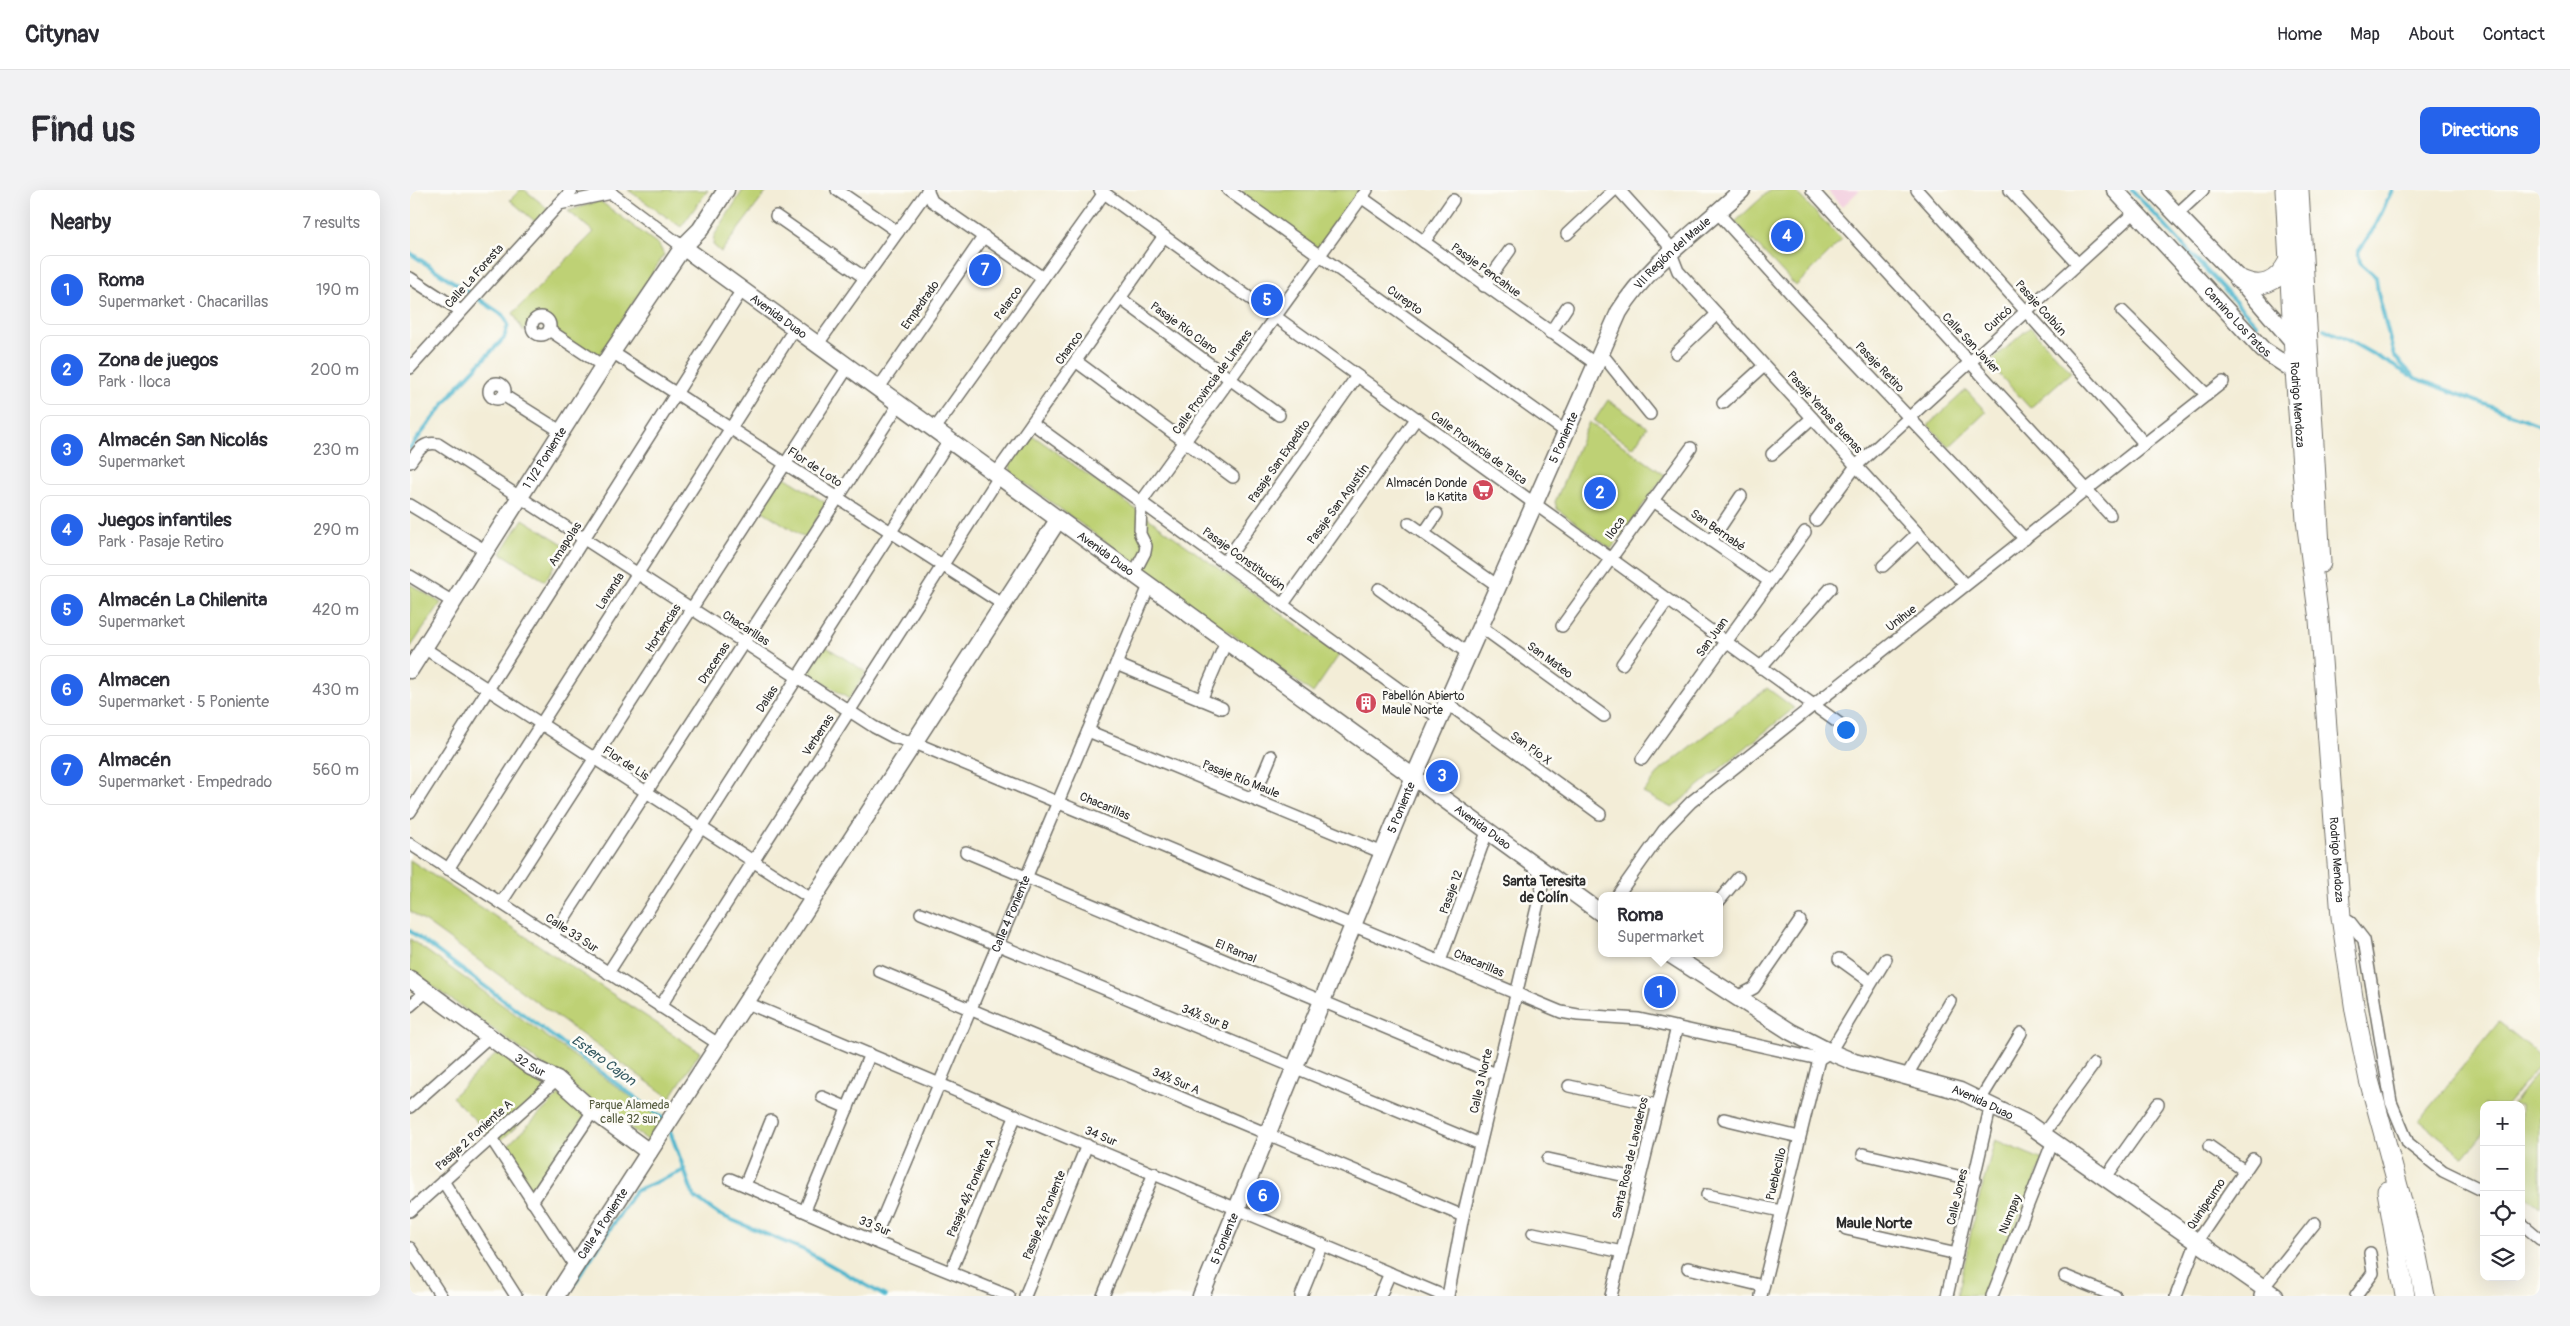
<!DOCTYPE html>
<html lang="en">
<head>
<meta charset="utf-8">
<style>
  body { margin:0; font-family:Pangolin,sans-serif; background:#f2f2f3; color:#2b2b33 }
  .controls { position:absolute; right:15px; bottom:15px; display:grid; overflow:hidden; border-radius:10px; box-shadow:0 5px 20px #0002 }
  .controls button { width:45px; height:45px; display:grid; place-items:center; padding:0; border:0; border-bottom:1px solid #e1e1e2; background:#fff; color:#2b2b33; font:25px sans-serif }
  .you { position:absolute; left:1435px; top:539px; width:18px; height:18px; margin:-12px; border:4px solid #fff; border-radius:50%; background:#1a73e8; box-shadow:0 0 0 8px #1a73e833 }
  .badge { display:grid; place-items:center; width:32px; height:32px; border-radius:50%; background:#2563eb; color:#fff; font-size:16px; font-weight:700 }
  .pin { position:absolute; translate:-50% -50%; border:2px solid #fff; box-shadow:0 1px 5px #0006 }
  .popup { position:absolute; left:1188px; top:702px; width:125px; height:65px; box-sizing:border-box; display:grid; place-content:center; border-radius:10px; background:#fff; filter:drop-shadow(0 1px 4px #0005); font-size:16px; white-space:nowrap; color:#7c7c81 }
  .popup b { font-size:19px; color:#2b2b33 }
  .popup::after { content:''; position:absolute; left:50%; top:100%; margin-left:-10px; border:10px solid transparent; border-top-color:#fff }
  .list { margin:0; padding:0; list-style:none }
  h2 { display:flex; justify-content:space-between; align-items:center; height:65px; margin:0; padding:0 20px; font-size:21px }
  h2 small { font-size:16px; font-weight:400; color:#7c7c81 }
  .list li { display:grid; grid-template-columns:32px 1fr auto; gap:15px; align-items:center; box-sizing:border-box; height:70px; margin:0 10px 10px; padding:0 10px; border:1px solid #e1e1e2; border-radius:10px }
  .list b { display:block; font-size:19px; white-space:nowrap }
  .list p { margin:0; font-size:16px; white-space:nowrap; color:#7c7c81 }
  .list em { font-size:16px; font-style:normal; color:#7c7c81 }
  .icon { flex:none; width:28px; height:28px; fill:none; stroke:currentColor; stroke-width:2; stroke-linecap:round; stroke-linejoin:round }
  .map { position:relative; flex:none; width:2130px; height:1106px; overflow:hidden; border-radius:10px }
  header { display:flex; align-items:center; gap:30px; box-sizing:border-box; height:70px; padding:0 25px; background:#fff; border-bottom:1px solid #e1e1e2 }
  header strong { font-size:24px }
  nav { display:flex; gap:28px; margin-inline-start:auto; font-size:18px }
  .intro { display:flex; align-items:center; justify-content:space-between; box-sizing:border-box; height:120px; padding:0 30px }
  h1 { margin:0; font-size:35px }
  .button { padding:12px 22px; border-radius:10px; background:#2563eb; color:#fff; font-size:18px; font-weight:700 }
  main { display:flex; gap:30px; padding:0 30px }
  aside { flex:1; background:#fff; border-radius:10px; box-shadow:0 5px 20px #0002 }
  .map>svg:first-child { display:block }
</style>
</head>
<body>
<header>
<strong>Citynav</strong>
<nav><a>Home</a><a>Map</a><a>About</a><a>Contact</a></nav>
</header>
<div class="intro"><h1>Find us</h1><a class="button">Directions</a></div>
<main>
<aside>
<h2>Nearby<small>7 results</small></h2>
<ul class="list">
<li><span class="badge">1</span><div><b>Roma</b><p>Supermarket · Chacarillas</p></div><em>190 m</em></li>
<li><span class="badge">2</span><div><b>Zona de juegos</b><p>Park · Iloca</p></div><em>200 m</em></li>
<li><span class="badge">3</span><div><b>Almacén San Nicolás</b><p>Supermarket</p></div><em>230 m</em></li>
<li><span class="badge">4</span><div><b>Juegos infantiles</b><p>Park · Pasaje Retiro</p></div><em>290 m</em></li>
<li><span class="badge">5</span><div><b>Almacén La Chilenita</b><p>Supermarket</p></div><em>420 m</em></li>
<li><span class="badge">6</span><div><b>Almacen</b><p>Supermarket · 5 Poniente</p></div><em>430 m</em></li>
<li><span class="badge">7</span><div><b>Almacén</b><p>Supermarket · Empedrado</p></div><em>560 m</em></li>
</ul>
</aside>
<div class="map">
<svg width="2130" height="1106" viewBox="0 0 2130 1106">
  <rect width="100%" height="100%" fill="#fdfcf7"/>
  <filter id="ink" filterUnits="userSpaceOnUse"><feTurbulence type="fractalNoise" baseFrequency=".02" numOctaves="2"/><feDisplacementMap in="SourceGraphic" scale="10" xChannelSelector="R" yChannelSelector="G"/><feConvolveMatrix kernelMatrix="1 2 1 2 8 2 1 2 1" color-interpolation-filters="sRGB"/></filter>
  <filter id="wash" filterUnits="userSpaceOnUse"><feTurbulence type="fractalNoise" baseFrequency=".0096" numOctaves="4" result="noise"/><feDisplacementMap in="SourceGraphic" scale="20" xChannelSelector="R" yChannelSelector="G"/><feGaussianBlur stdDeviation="1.12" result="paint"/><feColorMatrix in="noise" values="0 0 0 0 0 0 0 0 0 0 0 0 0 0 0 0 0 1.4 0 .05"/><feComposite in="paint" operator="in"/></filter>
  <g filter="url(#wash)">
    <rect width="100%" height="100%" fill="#f3edd7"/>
    <path fill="#f3cfdf" d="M1417 0H1450L1432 17Z"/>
    <g fill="#bed175" stroke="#747e50">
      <path d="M110 0H115L142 22 128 34 100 10Z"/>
      <path d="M218 0H298L271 37Z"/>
      <path d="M333 0H358L311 62 303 55 304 46Z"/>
      <path d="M835 0H951L907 59 831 5Z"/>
      <path d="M1360 0H1384L1432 50 1386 96 1325 32Z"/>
      <path d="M190 11 249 55 254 65 186 170 141 139 140 132C126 124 119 129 114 142L103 123 184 42 158 21Z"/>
      <path d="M1620 137 1661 182 1620 218 1579 173Z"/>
      <path d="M1556 200 1576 222 1539 257 1518 235Z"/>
      <path d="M1198 210 1237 237 1223 258 1184 231Z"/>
      <path d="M1179 232 1255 285 1201 359 1147 319 1145 312Z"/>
      <path d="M625 247 929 465 903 503 601 283 600 272 617 248Z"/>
      <path d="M373 286 416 313 395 348 351 320Z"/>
      <path d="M113 329 156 356 135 391 91 363Z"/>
      <path d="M0 394 31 413 0 458Z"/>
      <path d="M415 456 456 482 439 509 398 483Z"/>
      <path d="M1357 498 1384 518 1262 618 1233 603 1251 580Z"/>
      <path d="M0 670 290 862 260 908 0 721Z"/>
      <path d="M0 749 252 929 239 951 0 780Z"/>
      <path d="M2089 832 2130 865V874L2097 915H2074V943L2054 967 2009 930Z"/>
      <path d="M88 862 143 904 88 953 42 907Z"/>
      <path d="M2130 879V1017L2111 1003V915H2102Z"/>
      <path d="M150 904 177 923 123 1004 93 960Z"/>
      <path d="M1585 950 1633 970 1578 1106H1548L1564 1027Z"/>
    </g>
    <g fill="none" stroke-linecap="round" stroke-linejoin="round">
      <g stroke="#4fb6cd" stroke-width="4">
        <path d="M1722 0 1847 135"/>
        <path d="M1982 0 1966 35 1948 62 1950 73 1966 87 1968 103 1984 166 2005 188 2130 235"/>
        <path d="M0 63 94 126 98 135 94 148 49 195 0 258"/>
        <path d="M1914 139 1936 149 2000 185"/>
        <path d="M0 741 256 930"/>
        <path d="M259 938 284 1007 310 1025 394 1060 475 1106"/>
        <path d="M156 1106 225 1001 275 980"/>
      </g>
    </g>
  </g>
  <g filter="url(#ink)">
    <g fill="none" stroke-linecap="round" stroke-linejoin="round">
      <g stroke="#716f67" stroke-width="14">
        <g id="street">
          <path d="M197 0 273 57"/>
          <path d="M427 0 488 42"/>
          <path d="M517 0 522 11 633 88"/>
          <path d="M690 0 1434 537"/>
          <path d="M818 0 1156 242"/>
          <path d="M1209 0 1257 53 1268 81 1555 395"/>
          <path d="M1402 0 1700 325"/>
          <path d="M1507 0 1735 254"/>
          <path d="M1600 0 1668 74"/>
          <path d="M951 7 1186 174"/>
          <path d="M149 14 202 3"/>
          <path d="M1308 23 1385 108 1615 349"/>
          <path d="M1766 25 1793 0"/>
          <path d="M366 26 455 88"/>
          <path d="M1157 44 1204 0"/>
          <path d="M1014 52 1043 10"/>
          <path d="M0 88 51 121"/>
          <path d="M1074 96 1100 60"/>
          <path d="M711 109 869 225"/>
          <path d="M1712 121 1797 205"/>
          <circle cx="131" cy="136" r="9"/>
          <path d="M139 140 193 176"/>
          <path d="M1140 143 1157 117"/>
          <path d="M407 155 518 0"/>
          <path d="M202 162 594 415"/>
          <path d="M1191 163 1240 224"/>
          <path d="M1266 163 1307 124"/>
          <path d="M667 172 823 287"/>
          <path d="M0 178 162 0"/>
          <circle cx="87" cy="201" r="8"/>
          <path d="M468 199 574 46"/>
          <path d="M93 205 152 242"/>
          <path d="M1313 213 1354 176"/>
          <path d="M622 233 1030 529"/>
          <path d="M524 240 694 3"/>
          <path d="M1362 264 1402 228"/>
          <path d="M0 272C8 261 13 251 28 254L464 537 483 547 505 553 1151 822 1168 825 1229 829 1409 869 1420 862 1476 769"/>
          <path d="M585 285 754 46"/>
          <path d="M1242 310 1359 391"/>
          <path d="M0 315 76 361"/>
          <path d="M1406 330 1446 276 1725 22"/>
          <path d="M999 333 1088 396"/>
          <path d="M1014 343 1027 324"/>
          <path d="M1301 351 1331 306"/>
          <path d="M815 372 947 186"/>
          <path d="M1473 376 1508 343"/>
          <path d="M723 385 735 362 736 356 730 344 731 312 957 0"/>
          <path d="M0 386 43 412"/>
          <path d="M969 399 1059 464"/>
          <path d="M873 414 1006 229"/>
          <path d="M1070 436 1194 526"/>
          <path d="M1152 436 1281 258"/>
          <path d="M14 458 403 710"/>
          <path d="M706 474 812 518"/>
          <path d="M1212 474 1257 411"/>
          <path d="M1350 478 1421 398"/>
          <path d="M791 510 816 452"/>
          <path d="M1037 513 1190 624"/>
          <path d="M678 541 973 663"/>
          <path d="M1232 569 1395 342"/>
          <path d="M843 609 861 566"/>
          <path d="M0 622 332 100"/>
          <path d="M0 654 310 855"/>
          <path d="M556 662 1086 884"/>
          <path d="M38 679 385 138"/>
          <path d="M1207 706 1254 640 1281 612 1813 192"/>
          <path d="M1309 711 1328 688"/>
          <path d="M91 713 438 177"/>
          <path d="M511 723 1070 954"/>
          <path d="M1931 727 1940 732 1954 750 1981 912 1998 953 2033 981 2074 1001"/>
          <path d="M142 747 489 214"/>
          <path d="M1429 769 1461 792"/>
          <path d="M1030 771 1077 642"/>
          <path d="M469 781 1053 1026"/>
          <path d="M198 783 539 251"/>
          <path d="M1327 807 1344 798 1390 731"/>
          <path d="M337 813 1034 1106"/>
          <path d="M0 816 17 801"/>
          <path d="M250 817 589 287"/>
          <path d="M1496 887 1540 811"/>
          <path d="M1159 896 1247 915"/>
          <path d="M412 907 438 918"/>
          <path d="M1570 910 1611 843"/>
          <path d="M0 917 80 846"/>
          <path d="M1314 929 1389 947"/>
          <path d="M1634 943 1684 874"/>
          <path d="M81 948 165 1076"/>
          <path d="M1799 956 1835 981"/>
          <path d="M1453 964 1565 990"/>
          <path d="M1138 969 1229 989"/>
          <path d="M1696 987 1748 914"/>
          <path d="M320 989 463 1051 599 1106"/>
          <path d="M33 991 106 1106"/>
          <path d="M335 995 361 931"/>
          <path d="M1297 1005 1371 1021"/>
          <path d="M122 1012 183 921"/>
          <path d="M395 1020 460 864"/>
          <path d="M0 1021 147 889"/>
          <path d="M2111 1033 2130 1049"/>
          <path d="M1436 1039 1547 1064"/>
          <path d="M1123 1043 1212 1062"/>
          <path id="s1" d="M463 1051 739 396"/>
          <path d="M0 1058 31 1106"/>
          <path d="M1278 1078 1353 1096"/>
          <path d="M541 1081 606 925"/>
          <path d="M1655 1086 1705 1106"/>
          <path d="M615 1106 677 955"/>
          <path d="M693 1106 744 983"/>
          <path d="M891 1106 912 1054"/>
          <path d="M970 1106 980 1083"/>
          <path d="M1038 1106 1053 1026 1135 684"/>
          <path d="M1201 1106 1267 837"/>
          <path d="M1351 1106 1409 869"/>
          <path d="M1537 1106 1581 914"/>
          <path d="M1582 1106 1643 951"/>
          <path d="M1766 1106 1787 1051 1843 969"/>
          <path d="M1850 1106 1853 1098 1905 1033"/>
          <path d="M1946 1106 1963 1083 1960 1063"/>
        </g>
      </g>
      <g stroke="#716f67" stroke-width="19">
        <g id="secondary">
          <path id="s2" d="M1705 0 1853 160 1885 181 1895 180"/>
          <path d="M1743 0 1829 89 1887 156"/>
          <path id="s3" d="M273 57 1191 723"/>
          <path id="s4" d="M0 480 202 162 273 57 290 40 316 0"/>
          <path id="s5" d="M1258 763 1381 842 1420 862 1444 872 1550 901 1618 934 1865 1106"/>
          <path id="s6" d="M0 789 121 877 147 889 183 921 239 962"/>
          <path id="s7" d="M146 1106 648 330"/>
          <path id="s8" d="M791 1106 1003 589 1209 122C1239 73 1291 39 1332 0"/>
        </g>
      </g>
      <g stroke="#716f67" stroke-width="21">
        <g id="primary">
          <path id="s9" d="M1875 0 1885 181 1896 330 1909 430 1931 727 1945 821 1959 890 2007 1066 2015 1106"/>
          <path d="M1889 0 1911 373"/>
          <path d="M1829 89C1851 100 1867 93 1878 72"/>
          <path d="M1977 1001 1995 1106"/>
        </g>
      </g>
      <use href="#street" stroke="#fff" stroke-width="11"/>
      <use href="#secondary" stroke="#fff" stroke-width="16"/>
      <use href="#primary" stroke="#fff" stroke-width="19"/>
    </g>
  </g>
  <defs>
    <g id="supermarket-disc" transform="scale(1.125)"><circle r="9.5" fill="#d1495b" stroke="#fdfcf7"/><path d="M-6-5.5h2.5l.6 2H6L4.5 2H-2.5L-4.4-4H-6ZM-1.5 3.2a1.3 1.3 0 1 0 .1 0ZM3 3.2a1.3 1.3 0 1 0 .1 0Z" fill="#fff"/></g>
    <g id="building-disc" transform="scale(1.125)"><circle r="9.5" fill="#d1495b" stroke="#fdfcf7"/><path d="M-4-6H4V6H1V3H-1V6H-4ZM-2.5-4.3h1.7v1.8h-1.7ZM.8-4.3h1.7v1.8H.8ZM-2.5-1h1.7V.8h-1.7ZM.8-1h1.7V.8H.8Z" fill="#fff"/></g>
  </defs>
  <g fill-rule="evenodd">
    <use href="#supermarket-disc" x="1073" y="300"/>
    <use href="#building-disc" x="956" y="513"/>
  </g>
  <g text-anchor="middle" stroke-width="5" stroke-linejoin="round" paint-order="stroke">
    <g font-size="12" fill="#2b2b2b" stroke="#fdfcf7">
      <text dy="4" stroke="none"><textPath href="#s8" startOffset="1149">VII Región del Maule</textPath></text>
      <text transform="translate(1076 80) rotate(36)" y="4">Pasaje Pencahue</text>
      <text transform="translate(64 86) rotate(-48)" y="4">Calle La Foresta</text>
      <text transform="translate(995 110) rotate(36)" y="4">Curepto</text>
      <text transform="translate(598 113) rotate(-54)" y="4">Pelarco</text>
      <text transform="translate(510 115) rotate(-55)" y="4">Empedrado</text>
      <text transform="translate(1631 118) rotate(48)" y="4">Pasaje Colbún</text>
      <text dy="4" stroke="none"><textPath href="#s3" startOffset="118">Avenida Duao</textPath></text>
      <text transform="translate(1588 129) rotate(-42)" y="4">Curicó</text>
      <text dy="4" stroke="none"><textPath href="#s2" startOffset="180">Camino Los Patos</textPath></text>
      <text transform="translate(774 138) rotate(36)" y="4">Pasaje Río Claro</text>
      <text transform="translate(1561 153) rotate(47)" y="4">Calle San Javier</text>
      <text transform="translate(659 158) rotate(-54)" y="4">Chanco</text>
      <text transform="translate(1470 177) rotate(46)" y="4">Pasaje Retiro</text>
      <text transform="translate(802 192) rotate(-54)" y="4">Calle Provincia de Linares</text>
      <text dy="4" stroke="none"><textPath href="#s9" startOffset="215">Rodrigo Mendoza</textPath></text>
      <text transform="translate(1415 222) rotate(48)" y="4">Pasaje Yerbas Buenas</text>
      <text dy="4" stroke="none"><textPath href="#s8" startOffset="932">5 Poniente</textPath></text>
      <text transform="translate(1069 258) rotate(36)" y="4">Calle Provincia de Talca</text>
      <text dy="4" stroke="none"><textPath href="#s4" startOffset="251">1 1/2 Poniente</textPath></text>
      <text transform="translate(869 271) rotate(-55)" y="4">Pasaje San Expedito</text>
      <text transform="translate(405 277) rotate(33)" y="4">Flor de Loto</text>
      <text transform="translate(928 314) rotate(-54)" y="4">Pasaje San Agustín</text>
      <text transform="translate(1205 338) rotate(-54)" y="4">Iloca</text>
      <text transform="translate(1308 340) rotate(35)" y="4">San Bernabé</text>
      <text transform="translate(155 354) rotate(-57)" y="4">Amapolas</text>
      <text dy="4" stroke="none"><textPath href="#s3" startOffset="522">Avenida Duao</textPath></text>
      <text transform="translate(834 369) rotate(36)" y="4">Pasaje Constitución</text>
      <text transform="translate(200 401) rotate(-57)" y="4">Lavanda</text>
      <text transform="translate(1491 428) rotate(-38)" y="4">Unihue</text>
      <text transform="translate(253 438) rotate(-57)" y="4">Hortencias</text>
      <text transform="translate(336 438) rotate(33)" y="4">Chacarillas</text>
      <text transform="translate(1302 447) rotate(-54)" y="4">San Juan</text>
      <text transform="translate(1140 470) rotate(36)" y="4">San Mateo</text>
      <text transform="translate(304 473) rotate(-57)" y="4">Dracenas</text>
      <text transform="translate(357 509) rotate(-57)" y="4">Dalias</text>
      <text transform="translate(408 545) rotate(-57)" y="4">Verbenas</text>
      <text transform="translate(1121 558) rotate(36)" y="4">San Pío X</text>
      <text transform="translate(216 573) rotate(33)" y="4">Flor de Lis</text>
      <text transform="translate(831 589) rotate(22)" y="4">Pasaje Río Maule</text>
      <text transform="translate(695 616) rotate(23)" y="4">Chacarillas</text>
      <text dy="4" stroke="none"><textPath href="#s8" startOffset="528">5 Poniente</textPath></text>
      <text dy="4" stroke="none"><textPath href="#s3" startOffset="988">Avenida Duao</textPath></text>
      <text dy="4" stroke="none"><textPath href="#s9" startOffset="672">Rodrigo Mendoza</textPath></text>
      <text transform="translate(1041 702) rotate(-70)" y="4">Pasaje 12</text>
      <text dy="4" stroke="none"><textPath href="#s1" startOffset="355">Calle 4 Poniente</textPath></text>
      <text transform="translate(162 743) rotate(33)" y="4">Calle 33 Sur</text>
      <text transform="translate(826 761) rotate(23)" y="4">El Ramal</text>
      <text transform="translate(1069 773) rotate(23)" y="4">Chacarillas</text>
      <text transform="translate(795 827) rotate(22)" y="4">34½ Sur B</text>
      <text dy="4" stroke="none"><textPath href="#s6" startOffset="148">32 Sur</textPath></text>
      <text transform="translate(766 891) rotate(23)" y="4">34½ Sur A</text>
      <text transform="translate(1071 891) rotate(-77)" y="4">Calle 3 Norte</text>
      <text dy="4" stroke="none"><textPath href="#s5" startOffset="351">Avenida Duao</textPath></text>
      <text transform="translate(64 945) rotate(-42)" y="4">Pasaje 2 Poniente A</text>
      <text transform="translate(691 946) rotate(23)" y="4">34 Sur</text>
      <text transform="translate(1220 968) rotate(-77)" y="4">Santa Rosa de Lavaderos</text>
      <text transform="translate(1366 984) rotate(-77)" y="4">Pueblecillo</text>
      <text transform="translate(561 998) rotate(-67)" y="4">Pasaje 4½ Poniente A</text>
      <text transform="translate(1547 1007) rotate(-77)" y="4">Calle Jones</text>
      <text transform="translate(1796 1014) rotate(-56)" y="4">Quinipeumo</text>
      <text transform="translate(1600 1024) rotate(-68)" y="4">Numpay</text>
      <text transform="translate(634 1025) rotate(-68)" y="4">Pasaje 4½ Poniente</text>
      <text dy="4" stroke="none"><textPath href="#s7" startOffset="86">Calle 4 Poniente</textPath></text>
      <text transform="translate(465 1036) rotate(23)" y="4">33 Sur</text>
      <text dy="4" stroke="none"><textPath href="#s8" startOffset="62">5 Poniente</textPath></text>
    </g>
    <g font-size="12" fill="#2b2b2b" stroke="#fdfcf7" text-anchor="end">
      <text x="1057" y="297">Almacén Donde<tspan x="1057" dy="14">la Katita</tspan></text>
      <text x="972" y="510" text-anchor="start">Pabellón Abierto<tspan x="972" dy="14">Maule Norte</tspan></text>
    </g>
    <g font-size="12" fill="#575d41" stroke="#fdfcf7">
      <text x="219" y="919">Parque Alameda<tspan x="219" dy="14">calle 32 sur</tspan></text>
    </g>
    <g font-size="14" font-weight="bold" fill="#2b2b2b" stroke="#fdfcf7">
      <text x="1134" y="696">Santa Teresita<tspan x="1134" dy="16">de Colín</tspan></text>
    </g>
    <g font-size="14" font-style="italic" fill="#385c64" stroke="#fdfcf7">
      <text transform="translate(194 870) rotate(36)" y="5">Estero Cajon</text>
    </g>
    <g font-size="15" font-weight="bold" fill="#2b2b2b" stroke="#fdfcf7">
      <text x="1464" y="1038">Maule Norte</text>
    </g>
  </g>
</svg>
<div class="controls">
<button>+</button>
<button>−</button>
<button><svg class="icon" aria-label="locate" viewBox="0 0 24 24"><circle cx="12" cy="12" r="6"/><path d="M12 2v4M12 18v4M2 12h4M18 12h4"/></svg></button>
<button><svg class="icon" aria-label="layers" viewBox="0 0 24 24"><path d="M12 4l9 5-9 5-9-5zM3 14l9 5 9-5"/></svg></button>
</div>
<div class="you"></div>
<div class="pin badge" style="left:1250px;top:802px">1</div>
<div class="popup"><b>Roma</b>Supermarket</div>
<div class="pin badge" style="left:1190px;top:303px">2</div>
<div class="pin badge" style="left:1032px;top:586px">3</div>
<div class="pin badge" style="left:1377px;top:46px">4</div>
<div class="pin badge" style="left:857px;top:110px">5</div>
<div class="pin badge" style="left:853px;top:1006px">6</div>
<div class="pin badge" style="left:575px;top:80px">7</div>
</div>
</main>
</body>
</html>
